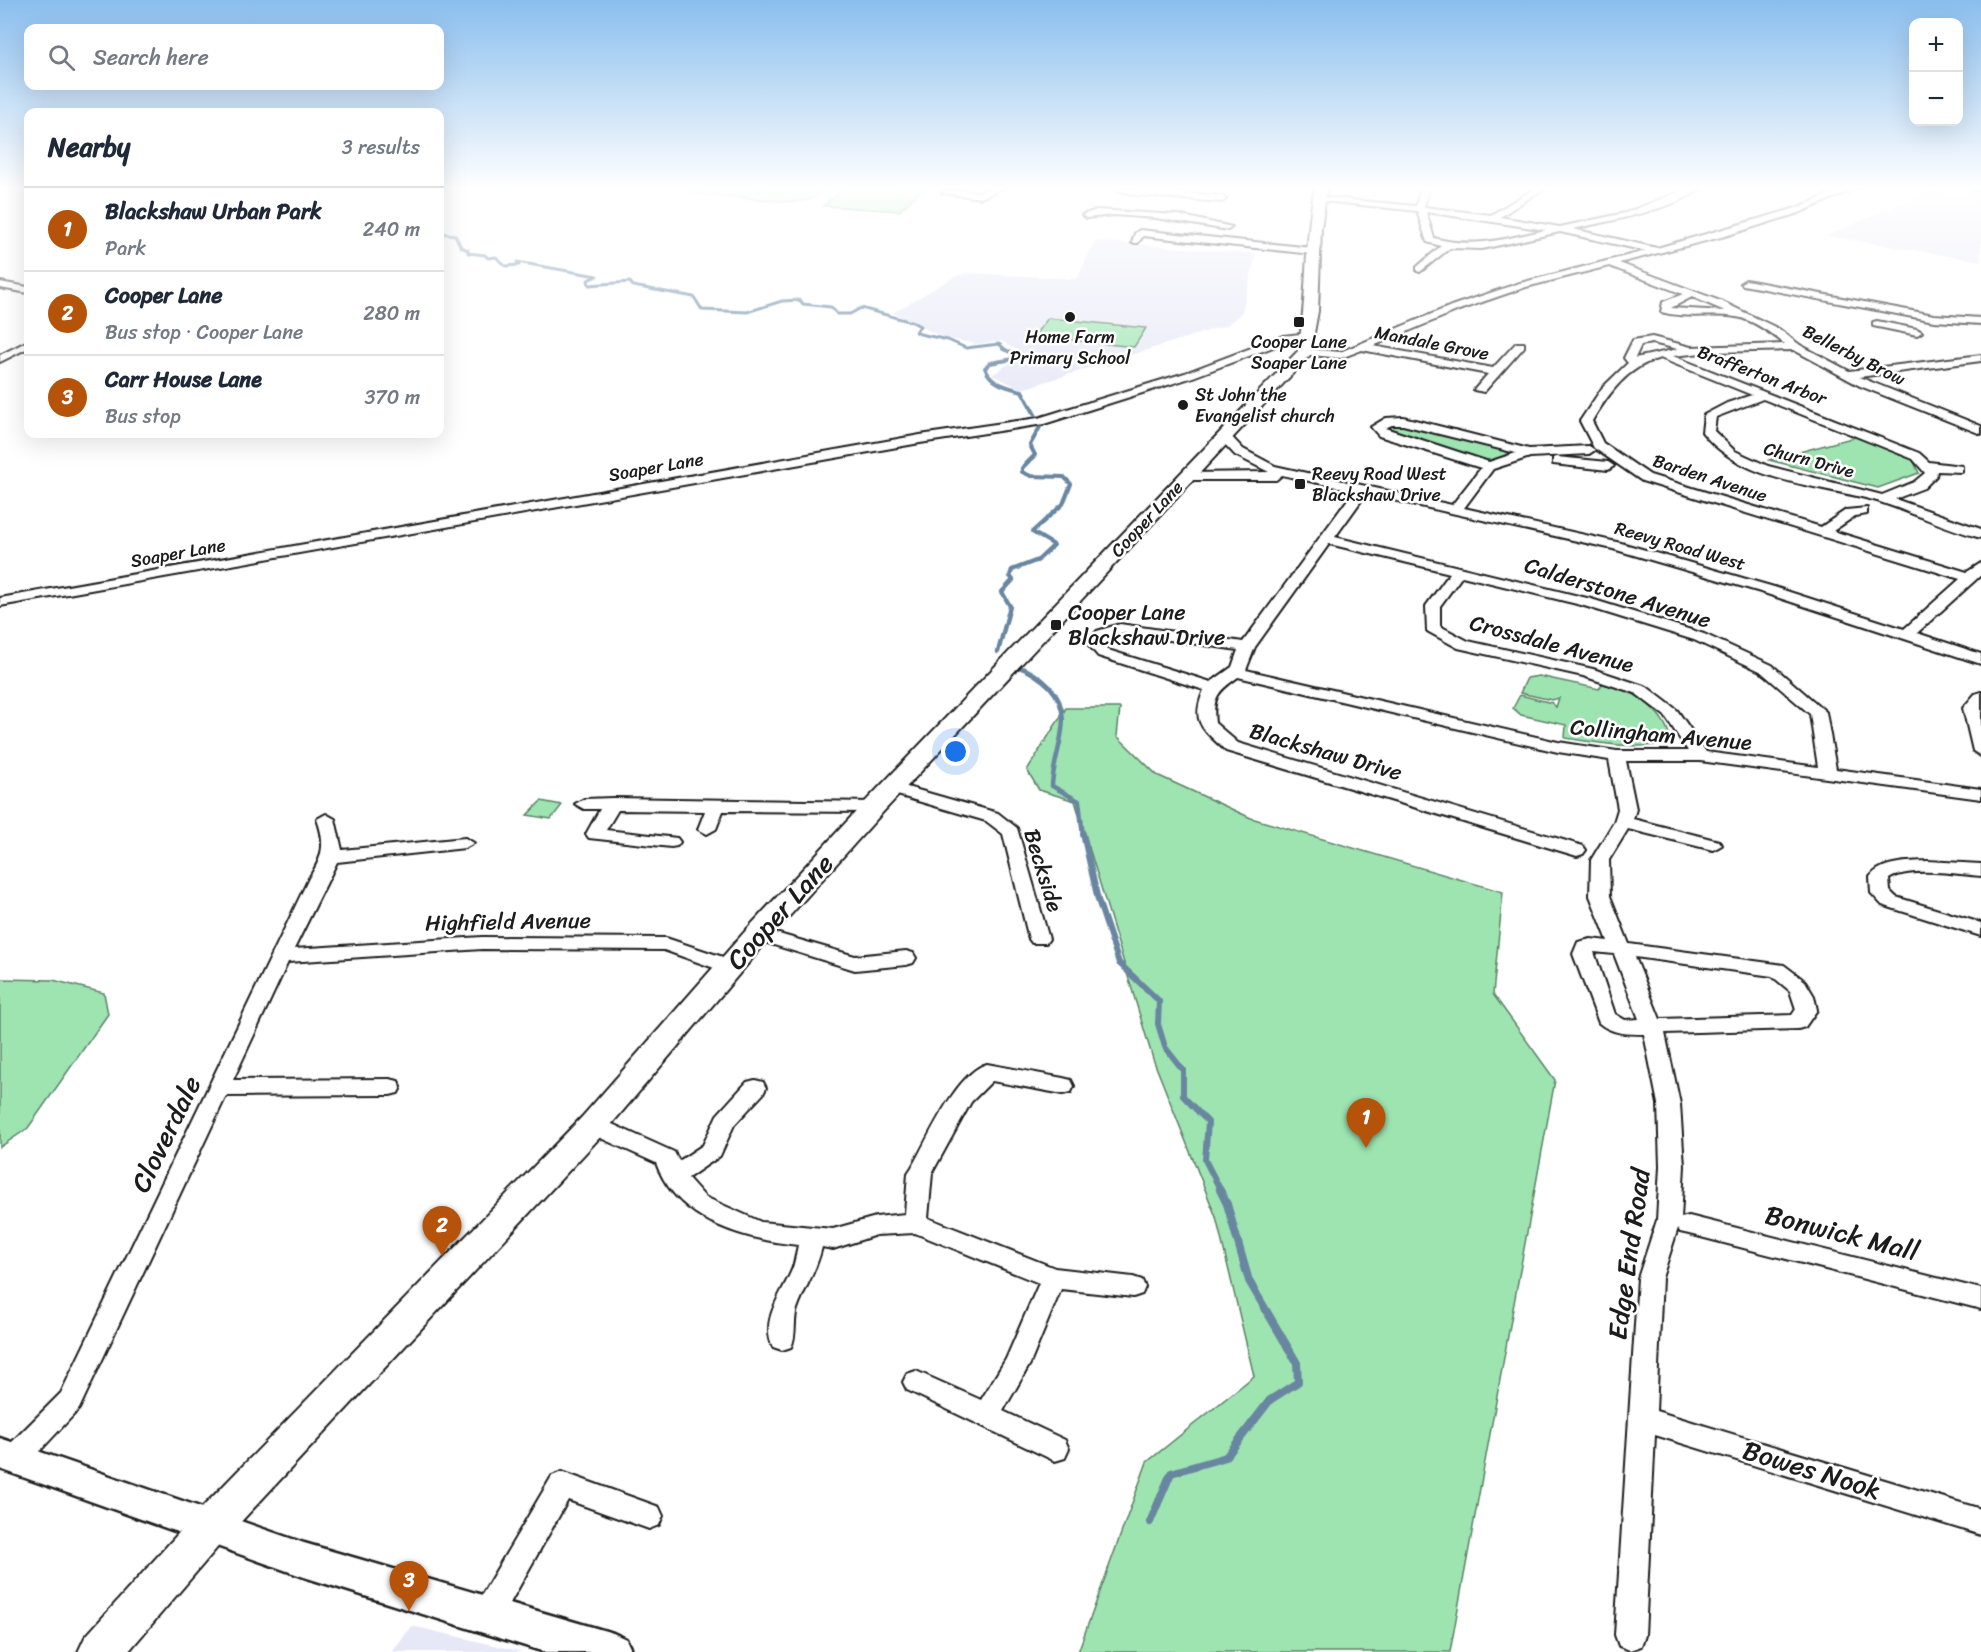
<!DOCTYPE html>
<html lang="en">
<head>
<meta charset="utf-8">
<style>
  body { margin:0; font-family:Sriracha,sans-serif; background:#f6f6f7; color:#1f2937 }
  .controls { position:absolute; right:18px; top:18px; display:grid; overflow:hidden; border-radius:12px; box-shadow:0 6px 24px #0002 }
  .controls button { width:54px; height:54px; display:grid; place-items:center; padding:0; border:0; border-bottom:2px solid #e0e1e3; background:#fff; color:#1f2937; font:30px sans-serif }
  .you { position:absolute; left:956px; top:752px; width:21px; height:21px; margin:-15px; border:4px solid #fff; border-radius:50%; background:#1a73e8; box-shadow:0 0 0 9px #1a73e833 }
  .badge { display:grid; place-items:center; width:39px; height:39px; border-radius:50%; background:#b45309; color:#fff; font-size:20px; font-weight:700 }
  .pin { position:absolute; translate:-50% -50px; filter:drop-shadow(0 2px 3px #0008) }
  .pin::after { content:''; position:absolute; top:32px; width:21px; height:18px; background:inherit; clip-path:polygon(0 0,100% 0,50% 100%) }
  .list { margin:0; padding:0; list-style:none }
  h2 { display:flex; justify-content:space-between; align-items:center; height:78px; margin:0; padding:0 24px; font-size:26px }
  h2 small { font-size:20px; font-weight:400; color:#747a83 }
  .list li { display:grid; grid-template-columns:39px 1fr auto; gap:18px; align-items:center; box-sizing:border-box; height:84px; padding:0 24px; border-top:2px solid #e0e1e3 }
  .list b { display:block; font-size:22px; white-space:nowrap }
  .list p { margin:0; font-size:20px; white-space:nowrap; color:#747a83 }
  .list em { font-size:20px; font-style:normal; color:#747a83 }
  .icon { flex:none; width:33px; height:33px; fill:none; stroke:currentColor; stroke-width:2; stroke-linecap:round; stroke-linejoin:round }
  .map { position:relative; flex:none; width:1981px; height:1652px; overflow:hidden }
  .search { position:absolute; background:#fff; box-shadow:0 6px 24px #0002; left:24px; top:24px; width:420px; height:66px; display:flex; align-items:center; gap:15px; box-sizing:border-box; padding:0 21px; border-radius:12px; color:#747a83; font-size:22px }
  .panel { position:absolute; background:#fff; box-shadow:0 6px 24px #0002; left:24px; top:108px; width:420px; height:330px; border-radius:12px }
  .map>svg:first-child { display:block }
</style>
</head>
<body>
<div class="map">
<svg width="1981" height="1652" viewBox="0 0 1981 1652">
  <rect width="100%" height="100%" fill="#fff"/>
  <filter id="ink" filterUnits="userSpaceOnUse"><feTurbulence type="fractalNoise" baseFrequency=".0167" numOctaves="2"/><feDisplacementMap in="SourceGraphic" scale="12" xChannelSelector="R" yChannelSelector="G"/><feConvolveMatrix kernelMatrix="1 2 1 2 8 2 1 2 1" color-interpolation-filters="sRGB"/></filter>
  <g filter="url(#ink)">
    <g fill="#e7e8f7">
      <path d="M1975 189 1981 190V261L1827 236 1930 191 1966 196Z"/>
      <path d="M1095 241 1256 254 1242 312 1227 325 1022 389 992 375 1005 366 1026 357 1002 341 976 344 942 337 893 313 954 277 967 273 1077 279Z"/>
      <path d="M412 1626 523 1652H392Z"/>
    </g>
    <g fill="#9de4b1" stroke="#5c8066" stroke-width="1.5">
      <path d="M689 187H828L811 199 793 202 698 194 690 191Z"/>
      <path d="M846 187H925L899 211 823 206Z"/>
      <path d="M1048 318 1146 328 1134 347 1034 336Z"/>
      <path d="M1399 423 1509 450 1511 454 1501 459 1480 461 1383 429 1385 425Z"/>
      <path d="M1859 436 1912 458 1919 473 1878 488 1769 460Z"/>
      <path d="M1539 676 1599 689 1602 684C1628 684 1668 713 1670 740 1651 753 1588 741 1565 738L1566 725 1521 715 1513 708 1520 695 1552 703 1556 707 1559 698 1552 700 1520 693 1527 678Z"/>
      <path d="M1066 708H1120L1117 736 1157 775 1251 818 1503 892 1493 994 1555 1080 1450 1652H1078L1147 1462 1254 1376 1216 1217 1153 1059 1075 801 1039 790 1027 770Z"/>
      <path d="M541 801 562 805 551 819 527 815Z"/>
      <path d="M0 979 53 980 104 993 108 1014 28 1128 0 1147Z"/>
    </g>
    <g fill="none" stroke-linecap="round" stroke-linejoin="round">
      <path stroke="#6986a0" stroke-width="3" d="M440 233 455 235 461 247 468 250V253L485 255 488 258 496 257 505 266 519 265 517 262 597 276 588 280 589 285 630 282 633 286 694 297 702 310 747 312 782 301 800 300 803 304 831 307 837 314H850L861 308 912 322 920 326 916 332 920 334 948 340 966 348 999 344 1006 350"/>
      <g stroke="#6986a0" stroke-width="4">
        <path d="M1003 349 1015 354 1014 359 990 363 985 368C991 384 1007 387 1022 391L1038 420"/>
        <path d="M1037 561 1054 545 1032 532 1063 504 1071 484 1064 477 1031 476 1022 472V468L1035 455 1030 445 1040 427"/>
      </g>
      <g stroke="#6986a0" stroke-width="4.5">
        <path d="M998 652 1010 606 1002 592 1013 580 1010 576 1012 570 1038 560"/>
        <path d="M1019 667C1032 671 1041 678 1050 687 1077 717 1053 751 1052 786L1079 801 1083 836"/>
      </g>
      <path stroke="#6986a0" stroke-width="6" d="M1083 834 1098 900 1119 963 1159 1001 1158 1024 1165 1047 1183 1070V1096L1208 1122 1205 1160 1221 1191"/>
      <path stroke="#6986a0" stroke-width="8" d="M1150 1522 1171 1473 1226 1457 1270 1400 1298 1382 1297 1363 1249 1281 1227 1204 1220 1190"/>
      <g stroke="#1c1c1c" stroke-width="4">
        <g id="minor">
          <path d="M994 187H1005L981 198 942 193 946 190 980 192Z"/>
          <path d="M1107 187 1222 196 1226 199 1222 202 1136 195Z"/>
          <path d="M1421 187H1429L1424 207 1491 215 1537 187H1546L1500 217 1560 227 1625 213 1692 187H1702C1681 208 1605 222 1573 229L1657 248 1793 209 1849 187H1859L1799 213 1725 236 1619 263 1723 302 1779 329 1800 345 1849 371 1981 355V361L1859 377 1981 426V434L1860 386 1794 350 1711 352 1673 356 1919 453 1929 462 1962 466V472L1937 471 1936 476 1924 488 1895 499 1981 529V538C1946 529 1912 512 1877 501 1819 485 1742 483 1702 432L1704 415 1727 403 1752 395 1660 358C1627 367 1609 393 1592 421L1603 443 1650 475 1821 527 1846 510 1867 508V514L1855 516 1833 531 1967 572 1981 563V575L1917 633 1981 654V664L1764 593 1613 549 1366 494 1335 537 1591 599 1704 634 1772 665 1826 712 1836 769 1981 789V799L1700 761H1626L1636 809 1633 819 1719 841 1722 845 1713 850 1628 829 1609 860 1610 896 1629 944 1784 965 1805 981 1814 996 1817 1010 1805 1027 1798 1029 1665 1033 1680 1104 1684 1166 1681 1218 1689 1216 1981 1289V1309L1689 1234 1680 1232 1678 1228 1662 1278 1656 1411 1981 1509V1535L1655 1435 1645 1635 1641 1646 1630 1650 1619 1646 1615 1635 1638 1278 1657 1220 1660 1166 1658 1104 1644 1034C1627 1034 1612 1034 1599 1023L1573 954 1578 942 1591 939 1608 941 1590 896 1591 860 1614 822 1618 809 1609 760 1558 752 1238 677C1218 691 1212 697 1215 723L1238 743 1583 846 1586 850 1583 854 1577 856 1226 751C1203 729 1190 723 1204 690L1098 656 1087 643 1097 631 1120 624 1243 642 1354 491 1282 475 1276 480H1182L1180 477 1186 473 1269 472 1235 455 1220 439V433H1228L1243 449 1275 466 1452 505 1481 468 1379 436 1371 427 1386 418 1403 417 1529 449 1589 446 1595 450 1589 454 1530 457 1493 469 1464 508 1621 543 1774 587 1904 629 1960 579 1642 481 1594 448 1580 421 1602 388 1628 363 1624 358 1633 340 1652 337 1691 347 1785 344C1772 334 1752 319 1736 317 1711 313 1686 319 1661 312L1663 302 1683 294 1609 266 1526 287 1459 310 1373 346 1493 368 1516 343H1524V347L1484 392 1474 390 1488 374 1362 350 1341 358 1301 354V350L1305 349 1340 352 1451 306 1520 283 1646 251 1560 232 1482 249 1450 248 1420 272 1417 271V267L1441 246 1427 242 1417 211 1314 200 1318 197 1416 206ZM1426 212 1546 230C1509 238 1472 249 1434 238ZM1692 297 1725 311 1671 308ZM1652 343 1678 349 1635 358 1641 345ZM1763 399 1913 459 1925 473 1914 482 1882 495 1768 466 1735 451 1714 431 1716 417ZM1392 425H1403L1516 453 1489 462 1385 428ZM1329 544 1450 573 1426 606 1427 631 1458 648 1583 676 1635 693 1665 716 1688 751H1617L1558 742 1246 670 1255 647ZM1462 576 1581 605 1694 640 1760 671 1810 714 1818 767 1706 752 1677 710 1647 687 1593 669 1468 641 1440 626V606ZM1121 633 1238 650 1232 667 1211 682 1108 650 1103 643 1107 637ZM1594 952 1614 954 1639 1019 1625 1020 1615 1014ZM1635 957 1772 976 1790 991 1796 1009 1792 1015 1660 1019Z"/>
          <path d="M1097 210 1178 215 1232 227 1228 230 1156 218 1114 215 1086 218 1082 215Z"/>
          <path d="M1140 230 1312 248 1317 251 1312 254 1143 236 1138 243H1132L1135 233Z"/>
          <path d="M1746 280 1934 315 1981 318V324L1934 321 1743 285 1741 283Z"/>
          <path d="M0 282 28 287V293L0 288Z"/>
          <path d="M1877 321 1917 329 1922 332 1917 335 1873 326V322Z"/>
          <path d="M1309 333 1313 334V338L1289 341 1193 377 1044 424 920 443 0 606V598L920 435 1038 418 1185 373 1283 336Z"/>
          <path d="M28 341V348L0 362V355Z"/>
          <path d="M1557 457 1608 462 1614 466 1608 470 1553 464V458Z"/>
          <path d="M1981 692V756L1973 751 1963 708 1975 694Z"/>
          <path d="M893 783 998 813 1017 828 1049 939 1046 943H1032L1029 939 1003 834 986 821 887 792 884 788 887 784Z"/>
          <path d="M613 798 874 802 883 807 874 812 723 811 716 829 707 834 698 829 705 811 618 810 606 830 677 838 680 842 677 846 671 847 589 838 586 834 600 809H584L575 804 584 799Z"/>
          <path d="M326 814 335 819 342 850 465 838 474 843 465 848 337 862 294 949 482 937 666 938 738 962 741 967 738 972 731 974 664 950 482 949 288 962 233 1080 390 1079 398 1081 401 1087 398 1093 390 1095 226 1096 79 1409 25 1467 15 1470 5 1467 1 1458 5 1449 61 1393 309 878C323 857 326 844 317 819Z"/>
          <path d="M1927 861 1981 864V876C1957 874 1909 866 1889 879L1890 891 1896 897 1981 923V936L1882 905 1871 893 1870 877C1881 861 1909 862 1927 861Z"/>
          <path d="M758 928 855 956 906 951 913 953 916 958 913 963 906 965 855 970 751 938 748 934 751 930Z"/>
          <path d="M987 1064 1063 1078 1071 1080 1074 1086 1071 1092 1063 1094 992 1081 971 1102 932 1173 928 1218 1055 1268 1133 1277 1142 1280 1145 1287 1142 1294 1133 1297 1061 1289 1030 1364 1003 1411 1065 1440 1069 1449 1065 1458 1055 1461 907 1390 903 1382 907 1374 916 1371 981 1400 1006 1359 1039 1283 915 1233 876 1235 833 1249 822 1247C816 1272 805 1287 797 1309 793 1322 797 1335 791 1347L782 1350 773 1347C760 1321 781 1295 791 1272 795 1264 796 1254 798 1245 743 1239 677 1221 656 1163L585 1131 582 1125 585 1119 593 1117 601 1119 674 1152 679 1161 703 1145 717 1115 747 1082 755 1080 763 1082 766 1088 763 1094 734 1125 720 1156 688 1178 705 1197 761 1222 833 1229 876 1217 905 1214 908 1173 912 1167C928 1139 956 1073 987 1064Z"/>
          <path d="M562 1472 659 1507 663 1516 659 1525 649 1529 568 1500 496 1628 485 1633 474 1628 470 1618 474 1608 552 1476Z"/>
        </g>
      </g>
      <g stroke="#1c1c1c" stroke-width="5">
        <path id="tertiary" d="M0 1438 304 1543 613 1633 626 1639 632 1652H545L535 1649 304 1577 0 1469Z"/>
      </g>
      <g stroke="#1c1c1c" stroke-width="4">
        <g id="secondary">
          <path d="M1315 187H1327L1321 228 1318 311 1310 355 883 812 768 940 604 1133 222 1542 128 1652H78L85 1637 194 1516 582 1117 748 928 865 802 1298 351C1308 297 1304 241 1315 187Z"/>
          <path d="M1971 187H1981V191L1973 189Z"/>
        </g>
      </g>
      <use href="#minor" fill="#fff" fill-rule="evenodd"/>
      <use href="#tertiary" fill="#fff" fill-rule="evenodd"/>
      <use href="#secondary" fill="#fff" fill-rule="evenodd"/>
    </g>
  </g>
  <linearGradient id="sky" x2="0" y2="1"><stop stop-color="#8abeee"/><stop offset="0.45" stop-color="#fff"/><stop offset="1" stop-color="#fff" stop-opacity="0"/></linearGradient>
  <rect width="1981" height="418" fill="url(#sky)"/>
  <g fill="#1c1c1c" stroke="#fff" stroke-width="2">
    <circle cx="1070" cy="317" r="6"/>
    <rect x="1293" y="316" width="12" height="12" rx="3"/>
    <circle cx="1183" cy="405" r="6"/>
    <rect x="1294" y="478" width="12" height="12" rx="3"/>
    <rect x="1050" y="619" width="12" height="12" rx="3"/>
  </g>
  <g text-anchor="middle" stroke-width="5" stroke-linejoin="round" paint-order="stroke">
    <g font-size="18" fill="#1c1c1c" stroke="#fff">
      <text x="1070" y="343">Home Farm<tspan x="1070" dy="21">Primary School</tspan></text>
      <text x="1299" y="348">Cooper Lane<tspan x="1299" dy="21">Soaper Lane</tspan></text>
      <text x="1195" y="401" text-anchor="start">St John the<tspan x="1195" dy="21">Evangelist church</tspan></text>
      <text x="1312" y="480" text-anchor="start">Reevy Road West<tspan x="1312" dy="21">Blackshaw Drive</tspan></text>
    </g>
    <g font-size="18" fill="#1c1c1c" stroke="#fff">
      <text transform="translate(1432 343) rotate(11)" y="6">Mandale Grove</text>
      <text transform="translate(1854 355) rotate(27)" y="6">Bellerby Brow</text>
      <text transform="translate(1762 375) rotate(21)" y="6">Brafferton Arbor</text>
      <text transform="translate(1809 460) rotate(15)" y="6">Churn Drive</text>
      <text transform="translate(656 467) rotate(-10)" y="6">Soaper Lane</text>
      <text transform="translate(1710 478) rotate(18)" y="6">Barden Avenue</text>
      <text transform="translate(1147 519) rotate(-47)" y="6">Cooper Lane</text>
      <text transform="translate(1680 546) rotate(16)" y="6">Reevy Road West</text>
      <text transform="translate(178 553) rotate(-10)" y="6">Soaper Lane</text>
    </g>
    <g font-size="22" fill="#1c1c1c" stroke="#fff">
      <text transform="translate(1618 592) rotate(17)" y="8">Calderstone Avenue</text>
      <text transform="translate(1552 643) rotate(15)" y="8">Crossdale Avenue</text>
      <text transform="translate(1661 734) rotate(5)" y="8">Collingham Avenue</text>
      <text transform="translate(1326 751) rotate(16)" y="8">Blackshaw Drive</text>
      <text transform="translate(1044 870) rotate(73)" y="8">Beckside</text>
      <text transform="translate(508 921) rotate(-1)" y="8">Highfield Avenue</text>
    </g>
    <g font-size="22" fill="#1c1c1c" stroke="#fff" text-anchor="start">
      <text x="1068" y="620">Cooper Lane<tspan x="1068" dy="25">Blackshaw Drive</tspan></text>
    </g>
    <g font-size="27" fill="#1c1c1c" stroke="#fff">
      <text transform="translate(780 912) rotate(-48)" y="9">Cooper Lane</text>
      <text transform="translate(166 1134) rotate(-64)" y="9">Cloverdale</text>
      <text transform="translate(1842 1233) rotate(14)" y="9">Bonwick Mall</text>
      <text transform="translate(1629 1254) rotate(-82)" y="9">Edge End Road</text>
      <text transform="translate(1812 1470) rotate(17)" y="9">Bowes Nook</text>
    </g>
  </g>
</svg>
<div class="controls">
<button>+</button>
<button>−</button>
</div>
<div class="you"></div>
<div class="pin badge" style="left:1366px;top:1148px">1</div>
<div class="pin badge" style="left:442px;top:1256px">2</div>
<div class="pin badge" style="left:409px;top:1611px">3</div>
<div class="search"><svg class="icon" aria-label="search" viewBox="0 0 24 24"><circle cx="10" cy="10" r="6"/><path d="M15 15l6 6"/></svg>Search here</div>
<section class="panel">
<h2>Nearby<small>3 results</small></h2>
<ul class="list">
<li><span class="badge">1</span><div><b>Blackshaw Urban Park</b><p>Park</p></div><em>240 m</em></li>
<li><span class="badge">2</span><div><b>Cooper Lane</b><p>Bus stop · Cooper Lane</p></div><em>280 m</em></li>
<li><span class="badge">3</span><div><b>Carr House Lane</b><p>Bus stop</p></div><em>370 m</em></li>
</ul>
</section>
</div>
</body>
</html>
